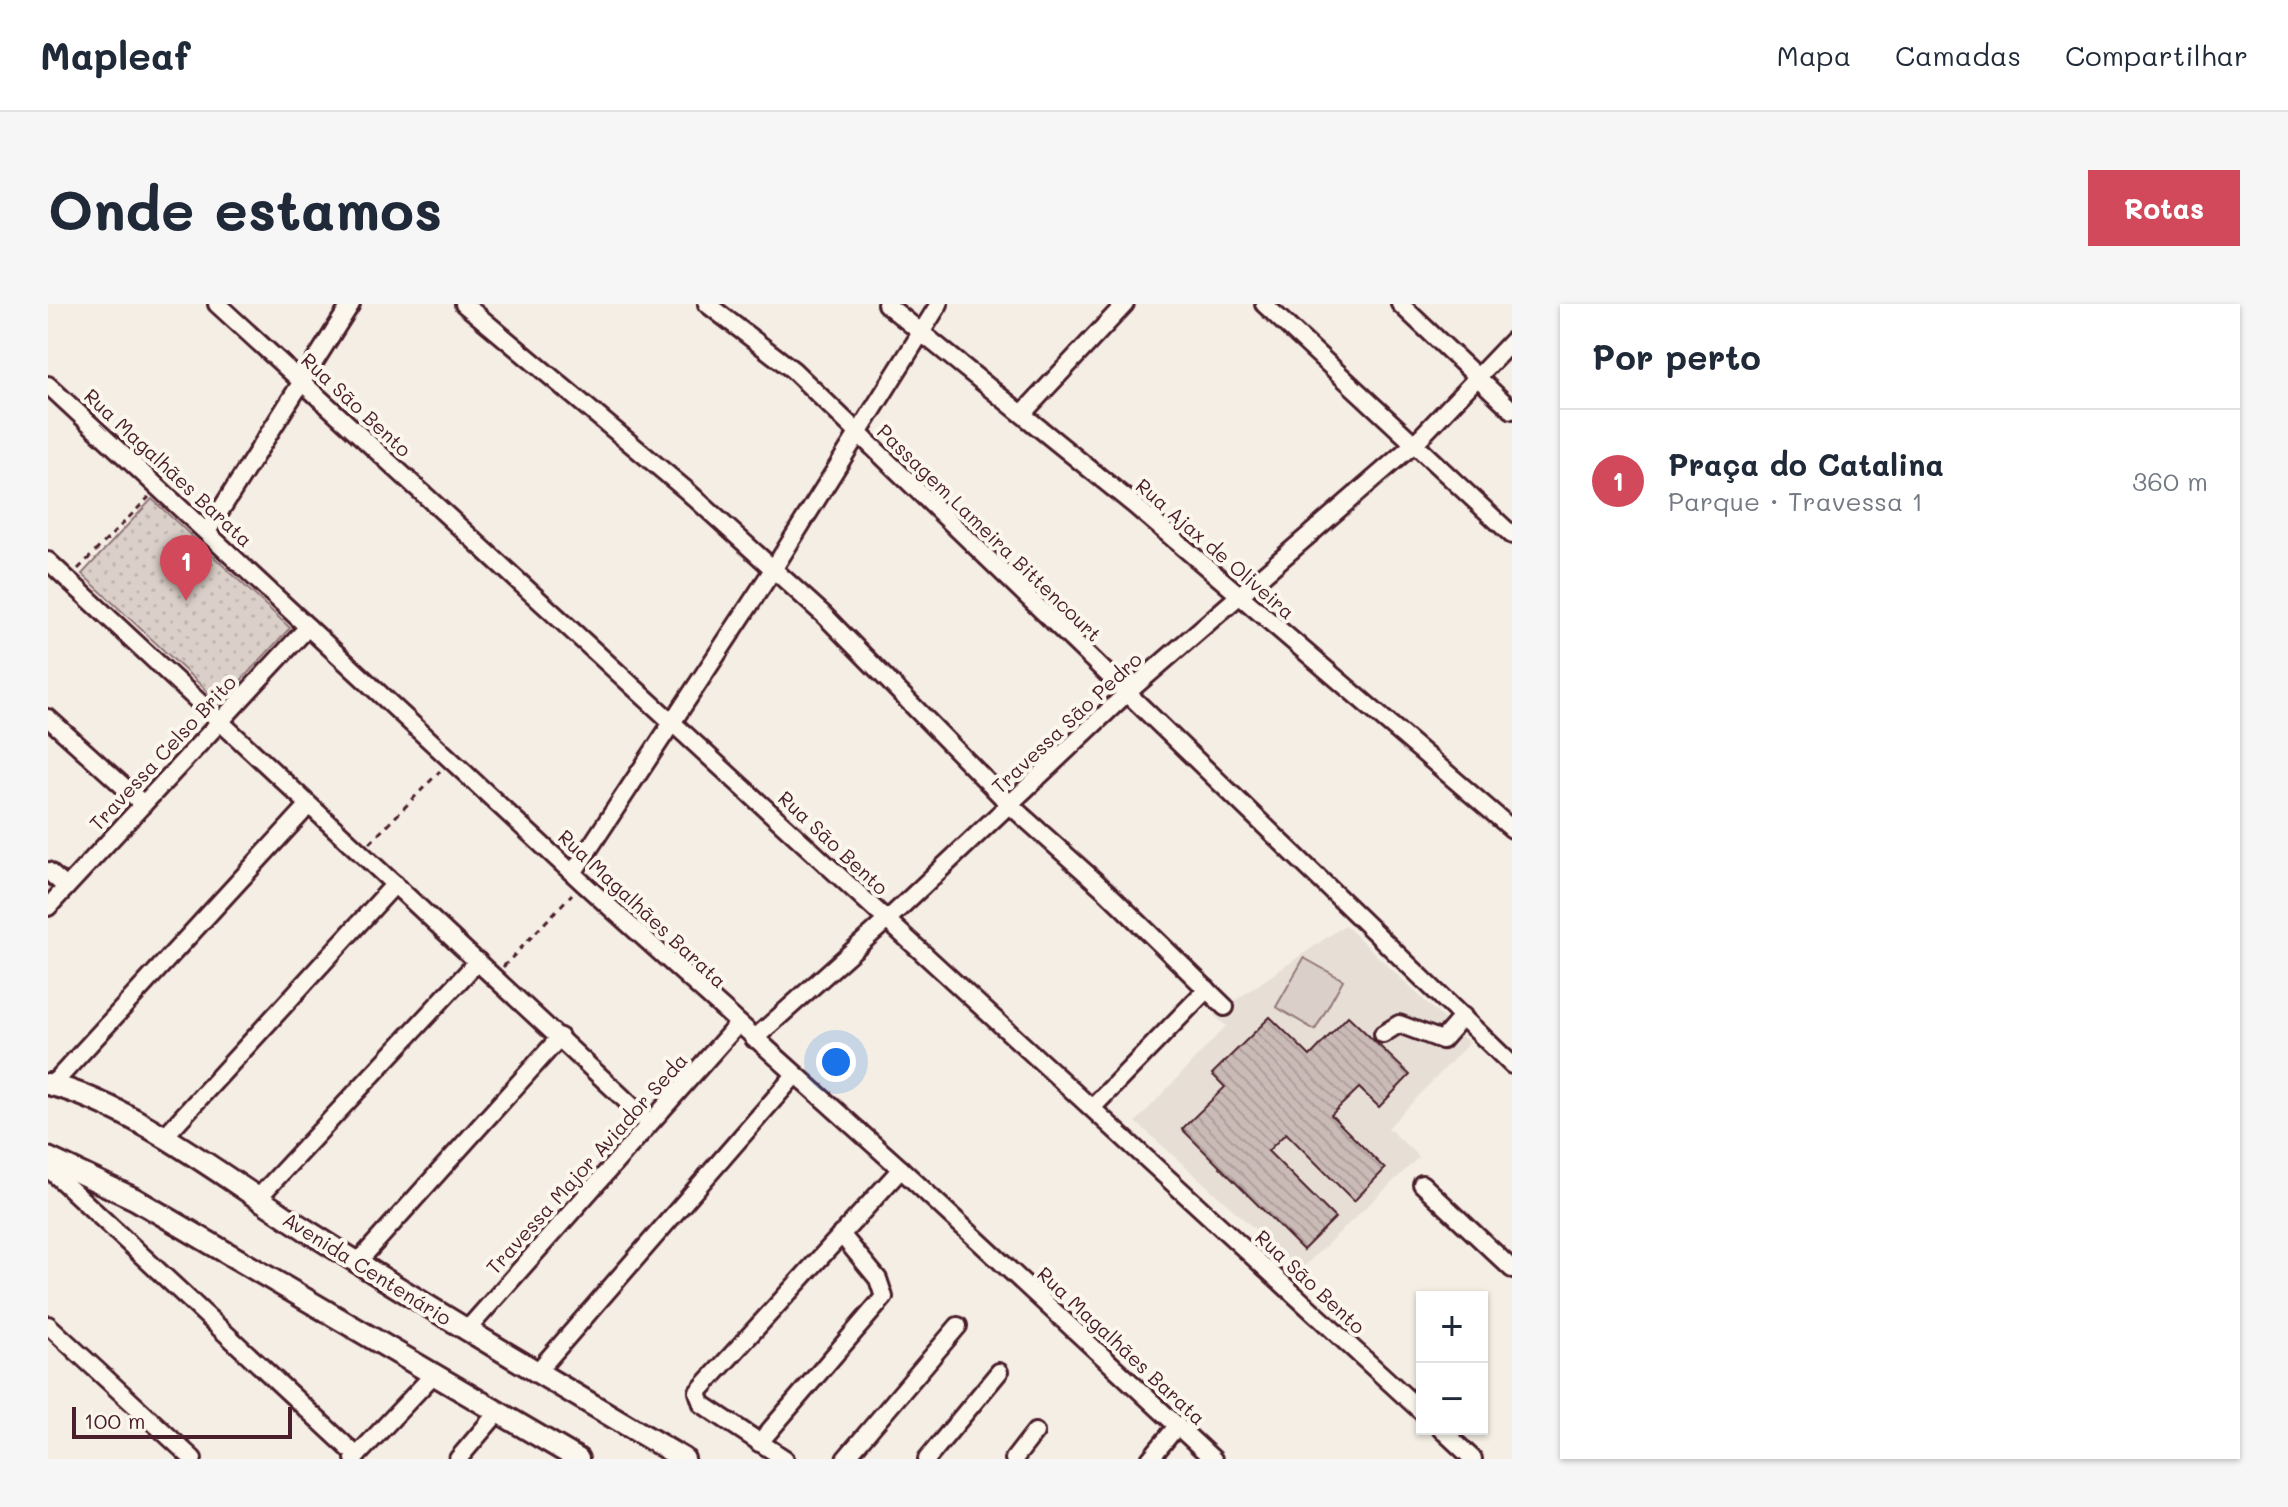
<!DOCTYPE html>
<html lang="pt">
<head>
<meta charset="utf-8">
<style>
  body { margin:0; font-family:Mali,sans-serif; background:#f6f6f7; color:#1f2937 }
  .controls { position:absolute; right:24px; bottom:24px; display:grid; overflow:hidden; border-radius:0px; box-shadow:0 2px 6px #0004 }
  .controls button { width:72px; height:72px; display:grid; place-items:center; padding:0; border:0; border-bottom:2px solid #e0e1e3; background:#fff; color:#1f2937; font:40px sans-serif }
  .scale { position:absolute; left:24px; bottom:20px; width:220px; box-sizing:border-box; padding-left:8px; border:4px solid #4a1f2b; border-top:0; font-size:22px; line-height:28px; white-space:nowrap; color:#4a1f2b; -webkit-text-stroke:6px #fbf7ec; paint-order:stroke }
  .you { position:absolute; left:788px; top:758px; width:28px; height:28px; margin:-20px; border:6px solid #fff; border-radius:50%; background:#1a73e8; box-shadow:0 0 0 12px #1a73e833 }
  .badge { display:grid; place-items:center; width:52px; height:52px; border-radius:50%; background:#d1495b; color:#fff; font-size:26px; font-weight:700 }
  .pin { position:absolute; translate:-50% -66px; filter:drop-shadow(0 2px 4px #0008) }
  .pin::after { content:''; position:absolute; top:42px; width:28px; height:24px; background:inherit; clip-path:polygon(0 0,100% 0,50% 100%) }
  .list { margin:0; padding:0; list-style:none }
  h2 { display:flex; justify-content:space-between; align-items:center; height:104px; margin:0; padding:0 32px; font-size:34px }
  h2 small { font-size:26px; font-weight:400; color:#747a83 }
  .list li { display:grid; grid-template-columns:52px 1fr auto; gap:24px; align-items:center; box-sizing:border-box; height:144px; padding:0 32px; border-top:2px solid #e0e1e3 }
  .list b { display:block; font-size:30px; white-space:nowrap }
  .list p { margin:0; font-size:26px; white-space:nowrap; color:#747a83 }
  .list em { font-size:26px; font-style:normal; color:#747a83 }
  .map { position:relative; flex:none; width:1464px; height:1155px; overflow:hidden; border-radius:0px }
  header { display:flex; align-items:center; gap:48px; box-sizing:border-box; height:112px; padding:0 40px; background:#fff; border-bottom:2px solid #e0e1e3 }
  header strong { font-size:38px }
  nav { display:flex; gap:44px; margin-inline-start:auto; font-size:28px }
  .intro { display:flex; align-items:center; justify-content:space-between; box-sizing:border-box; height:192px; padding:0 48px }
  h1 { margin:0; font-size:56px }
  .button { padding:20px 36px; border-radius:0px; background:#d1495b; color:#fff; font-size:28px; font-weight:700 }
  main { display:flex; gap:48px; padding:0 48px }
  aside { flex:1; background:#fff; border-radius:0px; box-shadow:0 2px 6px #0004 }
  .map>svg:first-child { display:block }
</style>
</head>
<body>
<header>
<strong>Mapleaf</strong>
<nav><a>Mapa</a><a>Camadas</a><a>Compartilhar</a></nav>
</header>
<div class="intro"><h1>Onde estamos</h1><a class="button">Rotas</a></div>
<main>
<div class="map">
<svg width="1464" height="1155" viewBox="0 0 1464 1155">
  <defs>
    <pattern id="green-dots" width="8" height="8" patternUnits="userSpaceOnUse" patternTransform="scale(2)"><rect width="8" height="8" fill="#dbd0c9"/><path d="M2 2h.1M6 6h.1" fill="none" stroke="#bdb2ad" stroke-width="1.8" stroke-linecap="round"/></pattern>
    <pattern id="building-back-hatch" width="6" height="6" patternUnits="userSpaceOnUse" patternTransform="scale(2)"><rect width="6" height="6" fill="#cabbb6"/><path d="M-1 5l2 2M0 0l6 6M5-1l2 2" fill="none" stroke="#afa09d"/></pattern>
  </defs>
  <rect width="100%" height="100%" fill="#f4eee4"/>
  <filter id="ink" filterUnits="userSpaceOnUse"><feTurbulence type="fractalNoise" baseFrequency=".0125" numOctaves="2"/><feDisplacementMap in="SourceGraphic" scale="16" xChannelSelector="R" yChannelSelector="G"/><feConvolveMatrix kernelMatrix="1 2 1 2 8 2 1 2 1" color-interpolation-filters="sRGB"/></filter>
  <g filter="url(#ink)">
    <path fill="#e7dfd6" d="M1297 621 1421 739 1340 824 1371 853 1252 966 1088 818 1178 722 1166 711Z"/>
    <path fill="url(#green-dots)" stroke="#92787a" stroke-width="2" d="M104 195 242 324 172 399 34 270Z"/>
    <path fill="#dbd0c9" stroke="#92787a" stroke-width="2" d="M1256 654 1295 676 1267 726 1228 703Z"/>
    <path fill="url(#building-back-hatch)" stroke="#4a1f2b" stroke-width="2" d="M1300 712 1362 771 1331 803 1311 784 1283 811 1337 865 1306 897 1238 829 1220 847 1287 914 1255 946 1134 825 1177 783 1164 770 1222 713 1262 752Z"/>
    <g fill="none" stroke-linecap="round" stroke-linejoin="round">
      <g stroke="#4a1f2b" stroke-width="22">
        <g id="minor">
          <path d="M169 0 1374 1108"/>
          <path d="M416 0 638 186 776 311 961 500 1058 587 1177 703"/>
          <path d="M659 0 745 66 1464 761"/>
          <path d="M838 0 1085 200 1464 525"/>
          <path d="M1216 0 1464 231"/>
          <path d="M1352 0 1464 106"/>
          <path d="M0 81 535 579 853 865 1165 1155"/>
          <path d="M975 109 1077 0"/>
          <path d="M160 226 303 0"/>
          <path d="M0 257 601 818"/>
          <path d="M0 414 95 500"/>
          <path d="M0 567 18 583"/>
          <path d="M525 569 726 264 891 0"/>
          <path d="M0 603 260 323"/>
          <path d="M1335 730 1351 720 1394 736 1415 712"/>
          <path d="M706 735 839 616 1079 389 1367 139 1464 37"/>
          <path d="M4 781 260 502"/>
          <path d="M1044 804 1159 685"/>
          <path d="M115 834 347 580"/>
          <path d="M0 864 309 1152"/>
          <path d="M1374 880 1464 965"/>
          <path d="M209 895 430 657"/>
          <path d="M309 959 512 733"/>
          <path d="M0 1021 145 1155"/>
          <path d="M418 1027 690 720"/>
          <path d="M489 1068 747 771"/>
          <path d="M1393 1125 1425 1155"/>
          <path d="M711 1139 836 993 830 975 793 930"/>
          <path d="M306 1155 385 1071"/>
          <path d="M410 1155 450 1108"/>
          <path d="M737 1155 654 1100 650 1088 853 865"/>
          <path d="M797 1155 910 1022"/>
          <path d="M879 1155 951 1068"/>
          <path d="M966 1155 987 1128"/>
          <path d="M1102 1155 1129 1122"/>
        </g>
      </g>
      <g stroke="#4a1f2b" stroke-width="26">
        <g id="major">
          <path d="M0 780C86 801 182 878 258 926 382 1005 509 1080 636 1155"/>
          <path d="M0 854 87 895 530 1155"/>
        </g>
      </g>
      <g stroke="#4a1f2b" stroke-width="3" stroke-dasharray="6 6" stroke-linecap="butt">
        <path d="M30 265 101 193"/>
        <path d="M322 539 392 467"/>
        <path d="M455 663 524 590"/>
      </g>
      <use href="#minor" stroke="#fbf7ec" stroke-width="16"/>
      <use href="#major" stroke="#fbf7ec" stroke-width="20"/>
    </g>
  </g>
  <g text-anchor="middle" stroke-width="8" stroke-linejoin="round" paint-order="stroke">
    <g font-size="20" fill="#4a1f2b" stroke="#fbf7ec">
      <text transform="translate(308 101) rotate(43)" y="7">Rua São Bento</text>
      <text transform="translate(120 164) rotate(43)" y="7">Rua Magalhães Barata</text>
      <text transform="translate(941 229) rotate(44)" y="7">Passagem Lameira Bittencourt</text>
      <text transform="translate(1167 245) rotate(41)" y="7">Rua Ajax de Oliveira</text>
      <text transform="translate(1019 419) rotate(-43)" y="7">Travessa São Pedro</text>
      <text transform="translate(115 449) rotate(-47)" y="7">Travessa Celso Brito</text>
      <text transform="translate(785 539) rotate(43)" y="7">Rua São Bento</text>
      <text transform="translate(594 605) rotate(43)" y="7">Rua Magalhães Barata</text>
      <text transform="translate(539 860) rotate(-48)" y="7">Travessa Major Aviador Seda</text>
      <text transform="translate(319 965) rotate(32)" y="7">Avenida Centenário</text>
      <text transform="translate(1262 978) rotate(43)" y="7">Rua São Bento</text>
      <text transform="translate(1073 1042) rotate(43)" y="7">Rua Magalhães Barata</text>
    </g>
  </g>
</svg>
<div class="controls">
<button>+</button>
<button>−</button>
</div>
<div class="scale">100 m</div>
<div class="you"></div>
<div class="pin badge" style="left:138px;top:297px">1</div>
</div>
<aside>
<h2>Por perto<small></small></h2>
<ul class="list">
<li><span class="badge">1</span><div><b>Praça do Catalina</b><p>Parque · Travessa 1</p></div><em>360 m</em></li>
</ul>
</aside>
</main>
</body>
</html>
